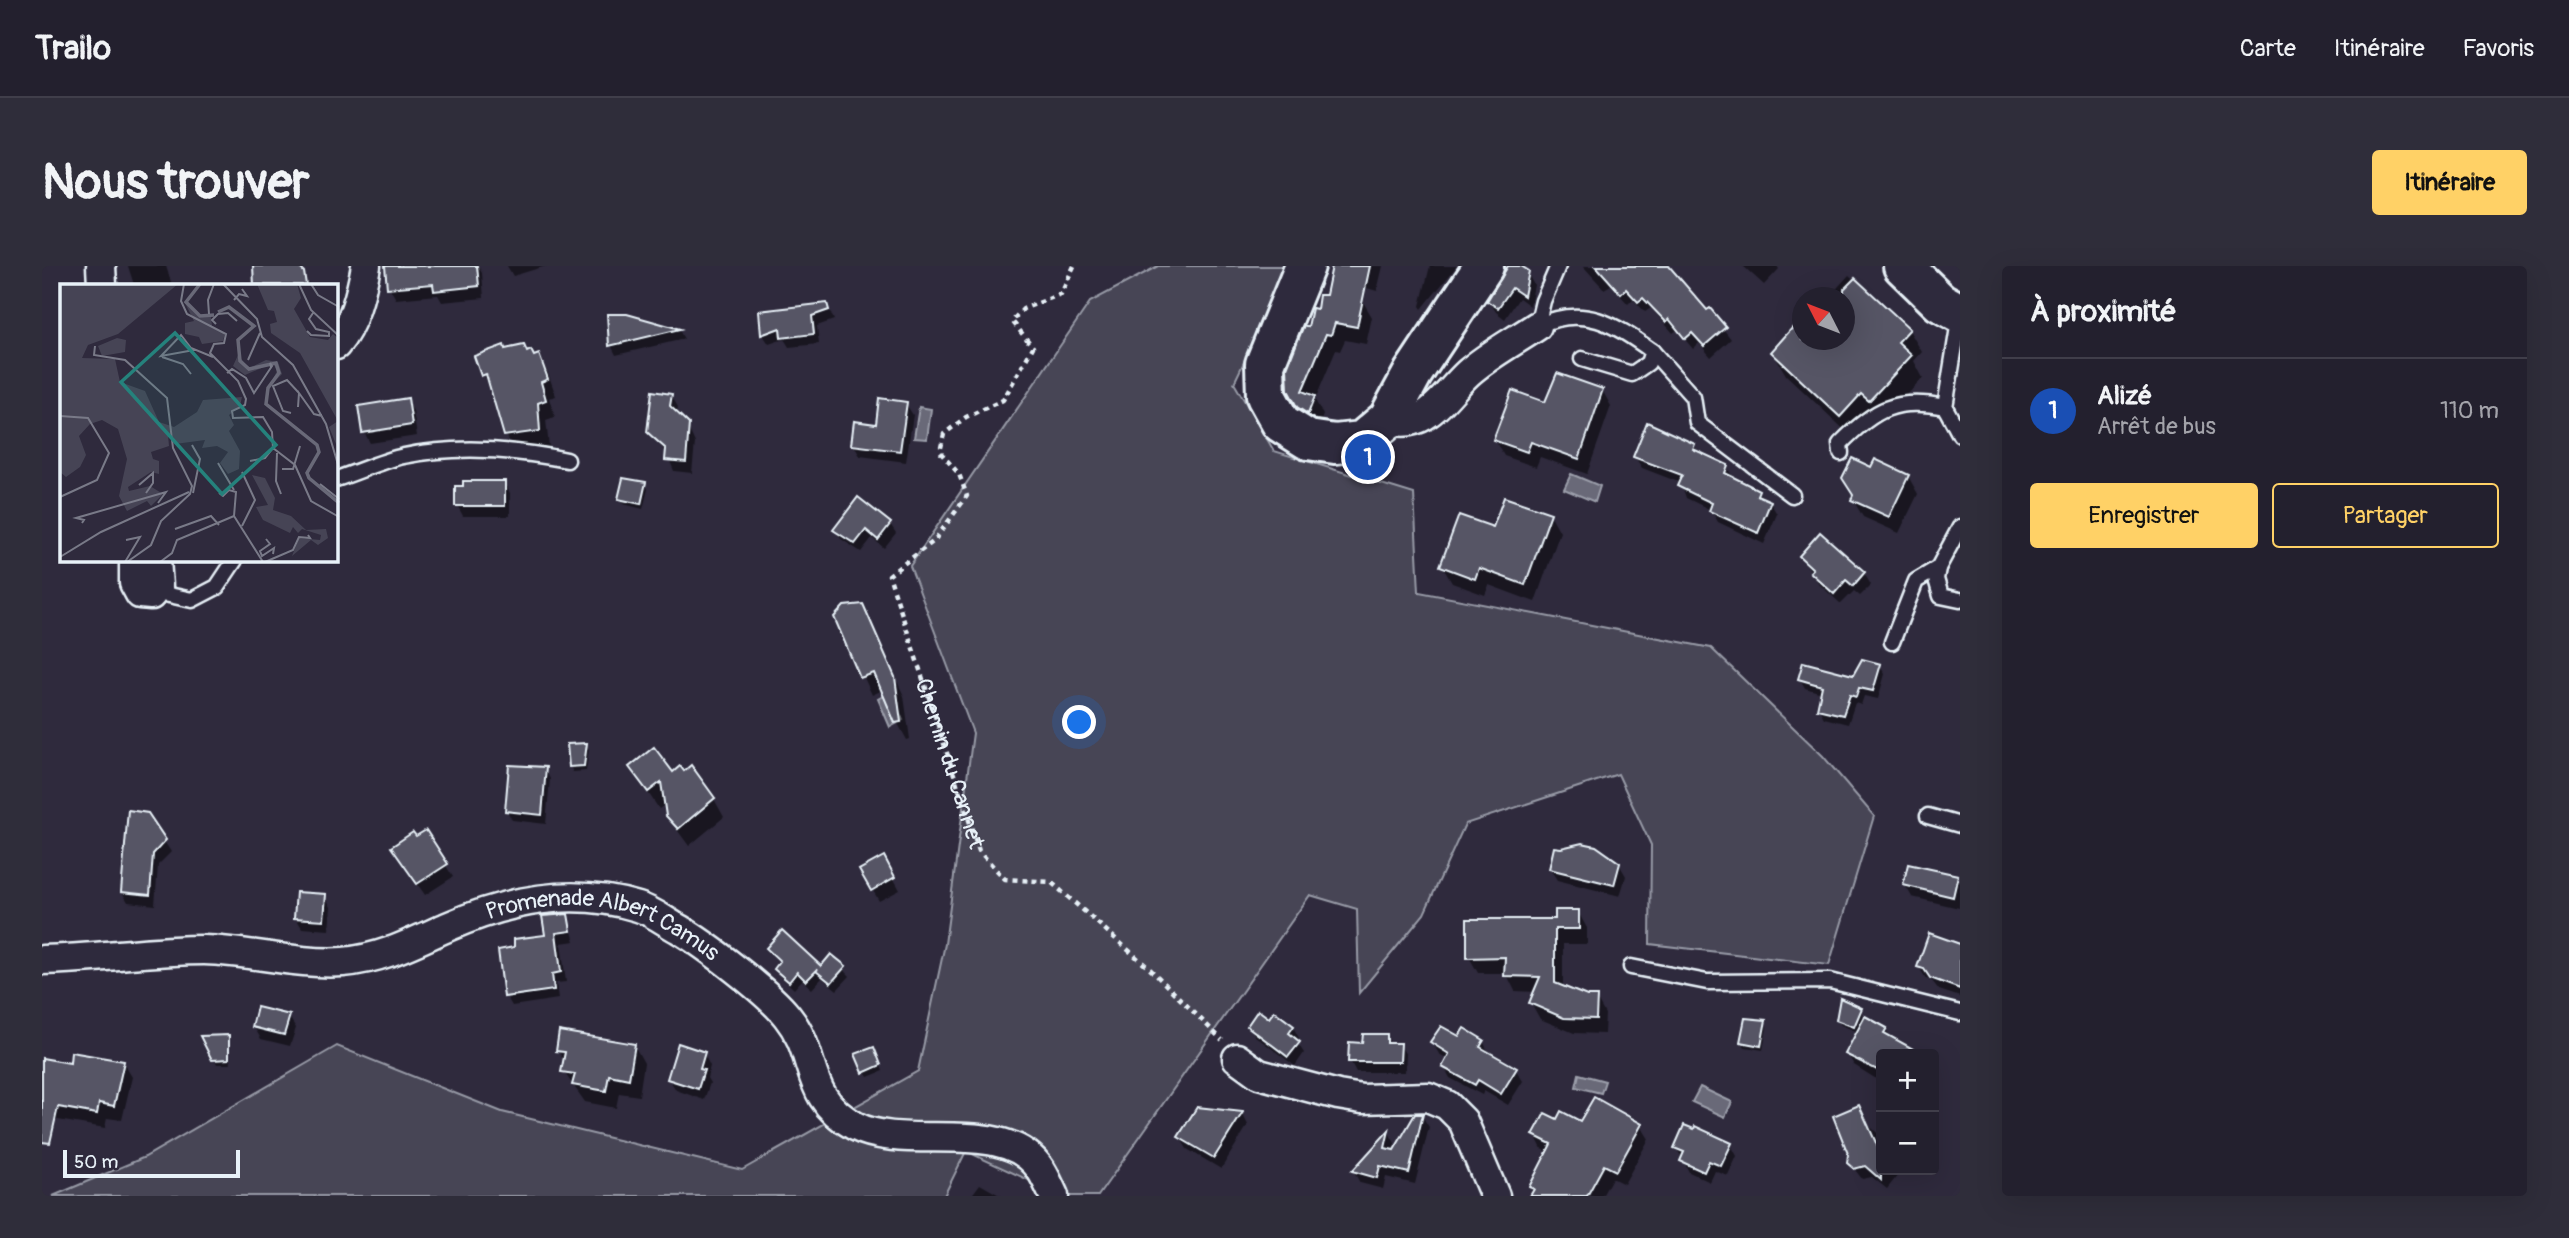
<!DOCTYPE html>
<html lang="fr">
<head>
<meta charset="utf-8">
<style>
  body { margin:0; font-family:Pangolin,sans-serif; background:#2f2d3a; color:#f1f3f6 }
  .controls { position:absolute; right:21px; bottom:21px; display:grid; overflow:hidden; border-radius:7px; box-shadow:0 7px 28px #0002 }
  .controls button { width:63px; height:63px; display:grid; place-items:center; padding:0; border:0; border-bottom:2px solid #403e4a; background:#23202e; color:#f1f3f6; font:35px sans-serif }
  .compass { position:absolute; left:1750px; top:21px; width:63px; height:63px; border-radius:50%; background:#23202e; box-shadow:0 7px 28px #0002; rotate:312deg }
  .scale { position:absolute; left:21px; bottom:18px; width:177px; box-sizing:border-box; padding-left:7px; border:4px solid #e8f1f8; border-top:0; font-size:19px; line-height:24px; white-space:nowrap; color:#e8f1f8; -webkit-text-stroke:5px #2f2a3d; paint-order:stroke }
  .you { position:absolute; left:1038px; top:457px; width:24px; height:24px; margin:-18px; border:5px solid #fff; border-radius:50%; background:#1a73e8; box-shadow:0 0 0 10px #1a73e833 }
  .badge { display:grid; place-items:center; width:46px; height:46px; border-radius:50%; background:#ffd166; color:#fff; font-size:23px; font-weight:700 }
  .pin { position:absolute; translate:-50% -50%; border:4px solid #fff; box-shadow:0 2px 7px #0006 }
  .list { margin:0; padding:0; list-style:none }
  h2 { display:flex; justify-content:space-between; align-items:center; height:91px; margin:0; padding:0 28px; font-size:30px }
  h2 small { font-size:23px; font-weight:400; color:#a3a3aa }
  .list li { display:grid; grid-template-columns:46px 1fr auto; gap:21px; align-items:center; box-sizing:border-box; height:105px; padding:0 28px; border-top:2px solid #403e4a }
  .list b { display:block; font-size:26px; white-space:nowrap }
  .list p { margin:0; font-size:23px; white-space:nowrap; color:#a3a3aa }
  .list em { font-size:23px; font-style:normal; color:#a3a3aa }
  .actions { display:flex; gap:14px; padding:21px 28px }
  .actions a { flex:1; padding:16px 0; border:2px solid #ffd166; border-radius:7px; text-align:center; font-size:24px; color:#ffd166 }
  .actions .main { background:#ffd166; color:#111 }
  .map { position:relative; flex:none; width:1918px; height:930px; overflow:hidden; border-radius:7px }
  header { display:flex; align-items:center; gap:42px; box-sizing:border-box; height:98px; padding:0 35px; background:#23202e; border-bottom:2px solid #403e4a }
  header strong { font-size:33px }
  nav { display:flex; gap:38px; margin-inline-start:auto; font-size:24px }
  .intro { display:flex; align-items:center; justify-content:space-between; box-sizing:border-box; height:168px; padding:0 42px }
  h1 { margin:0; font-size:49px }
  .button { padding:18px 32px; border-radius:7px; background:#ffd166; color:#111; font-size:24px; font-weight:700 }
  main { display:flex; gap:42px; padding:0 42px }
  aside { flex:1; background:#23202e; border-radius:7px; box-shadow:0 7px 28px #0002 }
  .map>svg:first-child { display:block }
</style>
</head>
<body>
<header>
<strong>Trailo</strong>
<nav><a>Carte</a><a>Itinéraire</a><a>Favoris</a></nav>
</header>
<div class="intro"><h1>Nous trouver</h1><a class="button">Itinéraire</a></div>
<main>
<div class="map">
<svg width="1918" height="930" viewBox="0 0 1918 930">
  <rect width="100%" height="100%" fill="#2f2a3d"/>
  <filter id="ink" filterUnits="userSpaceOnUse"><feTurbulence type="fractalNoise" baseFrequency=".0143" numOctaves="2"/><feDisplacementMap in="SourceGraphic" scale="14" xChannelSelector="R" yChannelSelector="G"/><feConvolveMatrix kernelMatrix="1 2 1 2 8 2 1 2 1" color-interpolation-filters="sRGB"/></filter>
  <g filter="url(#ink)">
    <path fill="#464455" stroke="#979aa6" stroke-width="2" d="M1116 0H1240L1242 12 1192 117 1232 185 1372 228 1377 326 1669 382 1781 490 1832 550 1787 699 1608 678 1609 579 1576 508 1423 558 1382 648 1317 727 1315 643 1268 629 1056 930H1021L924 885 902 930H11L103 891 295 780 460 846 700 904 876 805 903 678 931 467 868 300 1048 36Z"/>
    <g fill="#696978" stroke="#9c9fab" stroke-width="2">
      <path d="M877 141 889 143 885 173 872 172Z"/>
      <path d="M1529 208 1558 220 1553 236 1522 223Z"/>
      <path d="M849 426 861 454 848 461 836 433Z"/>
      <path d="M1537 808 1563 815 1559 827 1534 821Z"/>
      <path d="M1658 821 1690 836 1683 851 1650 836Z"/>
    </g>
    <g fill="#0007">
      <path d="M86 0H124L130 19H92Z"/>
      <path d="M213 0H253L267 19H214Z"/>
      <path d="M345 0H436L440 7 442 32 400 36 396 29 354 33 347 21Z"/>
      <path d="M465 0H504L471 10Z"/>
      <path d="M1288 0H1341L1335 25 1297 14Z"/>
      <path d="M1388 0H1415L1380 43 1378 40Z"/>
      <path d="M1468 0H1476L1485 7 1492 19 1488 40 1477 32 1463 53 1454 46 1447 35Z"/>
      <path d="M1541 0H1590L1665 47 1667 44 1689 73 1669 91 1657 77 1651 83 1635 64 1631 67 1609 42 1603 46 1591 33 1586 38 1569 19 1562 23Z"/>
      <path d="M1701 0H1735L1737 3 1722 19Z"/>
      <path d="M1807 9 1867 64 1880 86 1872 95 1881 112 1840 156 1833 149 1811 172 1744 109 1731 87 1760 54V74H1802V32H1786Z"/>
      <path d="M1320 34 1330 51 1324 78 1303 74 1298 85 1294 84 1273 134 1281 149 1276 164 1267 159 1247 124 1268 63 1276 45Z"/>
      <path d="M785 39 792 54 775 60 777 78 747 81 742 73 727 78 721 69 718 46Z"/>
      <path d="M584 50 637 64 642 73 574 89 569 79Z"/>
      <path d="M463 85 496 90 506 107 514 130 507 132 513 151 504 154 507 181 473 186 464 169 450 126 434 91Z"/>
      <path d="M1560 124 1569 140 1545 208 1498 191 1494 201 1462 190 1453 174 1504 138Z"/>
      <path d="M629 129 636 141 635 148 644 157 653 177 650 207 632 205 625 188 607 165Z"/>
      <path d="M365 134 371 145 375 170 328 177 322 166Z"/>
      <path d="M864 138 871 149 864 196 818 190 811 178Z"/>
      <path d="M1652 179 1656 187 1685 201 1692 213 1716 225 1720 233 1728 236 1735 248 1722 278 1676 256 1669 244 1644 232 1639 217 1600 202 1593 191Z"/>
      <path d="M1830 204 1866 210 1876 228 1857 267 1821 251 1811 234Z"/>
      <path d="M462 216 468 227V250H421L415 239Z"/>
      <path d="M602 218 606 223 601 243 581 238 578 233Z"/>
      <path d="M1508 248 1518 266 1493 336 1447 319 1443 329 1410 317 1400 300 1452 263Z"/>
      <path d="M848 258 854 267 842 282 830 272 819 286 799 273 793 264Z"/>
      <path d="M1759 290 1822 307 1829 319 1818 330 1812 325 1799 338 1777 318Z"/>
      <path d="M820 340 862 430 868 473 865 474 855 456 841 424 830 429 794 351Z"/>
      <path d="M1837 399 1843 408 1836 433 1822 430 1819 439 1813 437 1806 458 1782 452 1777 443 1780 427 1763 422 1758 413 1812 411Z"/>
      <path d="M544 478 547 483 544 505 531 506 528 500Z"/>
      <path d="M589 501 631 508 672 533 682 551 647 580 625 550 624 538 617 543Z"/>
      <path d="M503 503 508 513 504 558 470 554 465 545Z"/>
      <path d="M105 549 129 586 116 599 113 639 86 636 80 626Z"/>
      <path d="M383 566 411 611 383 629 358 593 373 573Z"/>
      <path d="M841 593 858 624 837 635 819 604Z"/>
      <path d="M1577 598 1584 610 1578 630 1515 614 1508 603Z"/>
      <path d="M1915 611 1918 616 1917 642 1870 631 1863 619Z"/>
      <path d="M283 630 289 641 287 664 260 662 254 652Z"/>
      <path d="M1536 646 1545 662V678H1521V722L1554 732 1563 748 1562 768 1532 767 1498 753 1489 737 1494 726 1473 725 1464 707H1436L1427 691Z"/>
      <path d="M525 650 533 675 519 677 524 716 514 717 516 733 470 740 464 730 474 683 505 670Z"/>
      <path d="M1918 680V731L1897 724 1890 715 1884 713 1877 701Z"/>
      <path d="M726 682 779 702 789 690 808 710 795 724 780 712 770 723 760 714 752 723 739 711 734 703 739 698Z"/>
      <path d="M1819 744 1821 751 1844 763 1850 774 1871 788H1839V816L1812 799 1805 788 1816 766 1799 759 1795 754Z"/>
      <path d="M247 751 254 762 248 780 219 773 212 761Z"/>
      <path d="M1227 755 1251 761 1257 772 1254 775 1262 787 1253 800 1213 770 1207 760Z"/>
      <path d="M1722 756 1725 761 1721 784 1703 781 1700 776Z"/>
      <path d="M1344 770 1349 779H1358L1364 789 1363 806H1314L1308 795 1322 778Z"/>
      <path d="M161 771H186L189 798H175Z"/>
      <path d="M1418 773 1441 775 1447 787 1474 804 1481 815 1466 839 1442 825 1440 829 1408 812 1402 801 1406 793 1397 788 1390 776Z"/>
      <path d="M592 779 602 797 597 830 577 827 574 842 543 836 521 805 522 796 516 784Z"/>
      <path d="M662 788 668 800 665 812 668 817 662 834 634 824 627 813Z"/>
      <path d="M834 788 841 805 826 811 823 806Z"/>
      <path d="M0 794 29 799 81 796 90 811 80 854 65 852 63 862 10 853 0 845Z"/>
      <path d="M1200 847 1206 859 1179 903 1145 883 1138 871Z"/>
      <path d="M1380 850 1387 861 1373 918 1344 911 1341 923 1318 917 1312 906 1347 867 1353 877 1350 890Z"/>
      <path d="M1516 856 1599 860 1607 873 1582 918 1570 912 1560 930H1490L1489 921 1507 886 1500 883 1493 869Z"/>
      <path d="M1826 859 1839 870V904H1860L1845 923 1830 911 1820 913 1807 896Z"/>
      <path d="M1689 879 1695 890 1686 910 1673 905 1668 916 1647 906 1634 881Z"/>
      <path d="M938 918 959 930H929Z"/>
    </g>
    <g fill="#575565" stroke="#e8f1f8" stroke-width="2">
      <path d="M211 0H256L262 6 264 19H212Z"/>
      <path d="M343 0H435L437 20 392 25 391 18 345 22Z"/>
      <path d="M1290 0H1328L1315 61 1293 57 1289 69 1284 68 1272 97 1260 125 1273 130 1266 148 1255 141 1246 124 1245 102 1262 59 1266 61 1270 42 1275 43 1277 29H1284Z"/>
      <path d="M1466 0H1479L1487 5 1482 30 1470 22 1456 42 1445 35Z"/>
      <path d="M1554 0H1627L1665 44 1668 42 1684 61 1662 80 1650 67 1643 73 1627 53 1624 56 1601 32 1596 36 1584 23 1579 28Z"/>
      <path d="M1813 12 1868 63 1856 76 1870 89 1827 135 1819 128 1798 151 1729 86 1760 51V74H1802V23Z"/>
      <path d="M785 37 787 44 770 50 772 68 739 72 738 62 719 69 717 45Z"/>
      <path d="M565 48H585L638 63 567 80Z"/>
      <path d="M462 79 463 83 482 79 485 86 489 84 492 90 497 88 506 113 499 116 504 134 496 137 498 165 462 170 444 108 439 110 432 90Z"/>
      <path d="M1515 107 1561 123 1537 193 1489 176 1485 186 1451 174 1470 124 1503 136Z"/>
      <path d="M610 125 630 128 628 140 647 158 644 196 623 194 624 183 605 166Z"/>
      <path d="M366 132 370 159 320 167 316 140Z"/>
      <path d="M837 132 865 136 858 185 809 179 812 155 834 158Z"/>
      <path d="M1605 156 1653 178 1651 183 1686 199 1683 207 1717 224 1715 229 1729 235 1716 267 1667 245 1670 237 1635 220 1640 209 1591 191Z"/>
      <path d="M1810 192 1829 201 1833 193 1867 209 1847 251 1809 234 1811 229 1800 212Z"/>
      <path d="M581 212 604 216 599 238 576 233Z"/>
      <path d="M421 215H463V240H413V220H421Z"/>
      <path d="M816 231 849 257 836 274 824 264 813 278 791 264Z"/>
      <path d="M1462 231 1509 247 1483 319 1437 302 1433 313 1398 300 1417 249 1451 261Z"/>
      <path d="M1778 266 1823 306 1811 320 1804 314 1792 328 1768 306 1771 303 1757 290Z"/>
      <path d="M821 338 853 411 859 456 853 457 832 407 818 412 792 351 802 340Z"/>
      <path d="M1820 393 1839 398 1831 425 1817 422 1814 431 1808 429 1801 449 1775 443 1780 420 1756 413 1761 396 1811 409Z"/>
      <path d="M545 477 542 500 527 501 525 478Z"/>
      <path d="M612 481 631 506 638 500 642 505 649 499 673 532 636 563 624 550 619 516 606 526 587 501Z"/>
      <path d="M467 499 504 501 500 549 463 545Z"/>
      <path d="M86 544 106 547 124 574 111 588 108 629 79 626Z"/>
      <path d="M384 564 406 598 375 618 349 581 371 566 374 570Z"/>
      <path d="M1540 577 1554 580 1578 597 1572 619 1507 603 1512 581 1519 582Z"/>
      <path d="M842 590 853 611 829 625 817 604Z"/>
      <path d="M1866 598 1916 609 1911 631 1861 619Z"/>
      <path d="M254 626 284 628 282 654 252 652Z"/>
      <path d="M1513 644H1537V663H1513V717L1545 730H1555L1554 753 1522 752 1487 737 1498 711 1462 710 1463 691 1425 692V653H1513Z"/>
      <path d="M526 648 529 665 514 667 519 706 510 708 512 724 462 731 456 684 472 681V673L503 669 500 650Z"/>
      <path d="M740 664 779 700 789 688 804 700 789 717 774 705 776 703 764 715 755 706 747 716 732 703 738 695 724 682Z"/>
      <path d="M1887 667 1918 678V723L1888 712 1882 703 1875 701Z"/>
      <path d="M1798 732 1820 742 1812 761 1794 754Z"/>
      <path d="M215 741 248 749 242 769 210 761Z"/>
      <path d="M1216 744 1227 752 1232 745 1252 760 1247 767 1258 776 1246 791 1205 760Z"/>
      <path d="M1823 750 1845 762 1842 767 1880 788H1839V806L1803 788Z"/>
      <path d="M1703 752 1724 754 1719 780 1698 776Z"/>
      <path d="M1399 760 1417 770 1422 762 1442 774 1438 781 1475 802 1459 828 1436 814 1433 819 1400 801 1407 788 1388 776Z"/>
      <path d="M517 765 593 778 587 813 567 809 564 825 530 819 533 808 519 806 523 786 514 785Z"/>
      <path d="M1321 768H1345V777H1359L1358 796H1306L1307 776 1320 777Z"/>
      <path d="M187 769V793L170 794 158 770Z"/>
      <path d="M636 777 663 786 658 803 662 804 656 823 625 813Z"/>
      <path d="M832 781 839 799 821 807 813 788Z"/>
      <path d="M29 786 82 795 72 840 57 837 55 848 16 841 8 877 0 876V792L28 797Z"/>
      <path d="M1552 831 1600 858 1574 905 1562 899 1545 930H1488L1492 923 1487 921 1509 878 1491 869 1503 847 1515 853 1519 845 1538 855Z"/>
      <path d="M1817 839 1839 888V914L1823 900 1812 903 1805 897 1806 888 1791 850Z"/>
      <path d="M1155 841 1201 846 1172 892 1136 871Z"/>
      <path d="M1373 848H1381L1367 907 1338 900 1335 912 1310 905 1347 864 1343 882 1352 884Z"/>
      <path d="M1642 859 1652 863 1653 860 1690 877 1679 900 1667 895 1662 906 1638 895 1642 886 1632 882Z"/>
    </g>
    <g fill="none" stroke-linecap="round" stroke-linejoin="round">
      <g stroke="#e8f1f8" stroke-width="19">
        <g id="lane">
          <path d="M1918 49 1903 141 1918 169"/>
          <path d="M1495 60C1542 38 1572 58 1610 85L1606 97 1590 108 1540 93"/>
          <path d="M1495 60 1501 35 1516 0"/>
          <path d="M1610 85 1651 131 1655 157 1750 229"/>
          <path d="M1799 187 1798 178C1832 143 1854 131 1903 141"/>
          <path d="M294 213C316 206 339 195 362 190 416 179 471 183 525 194"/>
          <path d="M1896 302 1894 313 1899 330 1918 334"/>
          <path d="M116 320 127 329 150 334 175 321 193 294"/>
          <path d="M1850 376 1874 315 1896 302 1918 261"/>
          <path d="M1886 550 1918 559"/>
          <path d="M1589 701 1665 716 1788 715 1918 747"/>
        </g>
      </g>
      <g stroke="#e8f1f8" stroke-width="33">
        <g id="street">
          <path d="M59 0 60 19"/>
          <path d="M294 79C312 58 319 27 324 0"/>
          <path d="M1346 153C1384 166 1402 129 1426 107 1446 89 1473 75 1495 60"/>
          <path d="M92 294V317L98 328 109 329 116 320 114 294"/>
          <path id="s2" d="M0 694C54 693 108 684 162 684 208 685 256 699 301 696 339 693 370 677 405 661 466 634 530 621 596 641 610 645 624 656 637 663 664 679 726 726 745 750 777 789 760 831 813 860 863 887 965 849 999 904 1004 912 1008 921 1012 930"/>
          <path d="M1195 792 1217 808 1296 829 1320 833 1386 831 1405 839 1421 855 1453 930"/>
        </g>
      </g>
      <g stroke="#e8f1f8" stroke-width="44">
        <g id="secondary">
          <path d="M1263 0 1223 98 1224 130 1239 157 1266 174 1293 178 1320 175 1346 153 1371 107 1442 0"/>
          <path d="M1861 0 1898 36 1918 47"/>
        </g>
      </g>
      <path stroke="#e8f1f8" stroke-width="4.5" stroke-dasharray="5 5" stroke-linecap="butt" id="s1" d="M1032 0 1019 28 981 43 970 55 991 81 961 134 924 151 902 168 898 186 917 208 925 230 892 275 847 309 937 585 963 613 1009 616 1109 704 1180 774"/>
      <use href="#lane" stroke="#2f2a3d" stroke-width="14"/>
      <use href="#street" stroke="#2f2a3d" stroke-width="28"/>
      <use href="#secondary" stroke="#2f2a3d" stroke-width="38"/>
    </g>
  </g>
  <g text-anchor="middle" stroke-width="7" stroke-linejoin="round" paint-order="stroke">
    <g font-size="23" fill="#e8f1f8" stroke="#2f2a3d">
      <text dy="8" stroke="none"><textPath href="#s1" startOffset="632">Chemin du Cannet</textPath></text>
      <text dy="8" stroke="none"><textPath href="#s2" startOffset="578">Promenade Albert Camus</textPath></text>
    </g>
  </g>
  <g transform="translate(18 18)">
    <rect width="278" height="278" fill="#2f2a3d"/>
    <path d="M0 0H118L58 50 28 61 22 74 55 75 60 98 85 107 99 138 114 143 137 128 143 116 182 113 180 122 169 131 174 141 169 147 180 167 179 185 168 190 160 179 168 168 157 162 142 164 145 156 115 160 112 150 108 151 109 162 91 168 93 175 99 177V190L91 188 68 203 69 207 90 202 103 210 91 222 87 217 67 227 59 212 67 175 58 145 42 136 30 140 19 152 26 171 20 183 6 193 0 188ZM197 0H237L241 14 234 25 250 53 268 56 273 50 278 54V165L269 143 278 137 240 69 211 49 210 40 217 38 214 27 208 26ZM124 17 140 33H151L152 42 165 49 163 57 142 60 139 53 125 50V39L134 37ZM57 54 66 56 65 68 42 72 38 62ZM178 71 189 84 206 76 218 78 222 90 209 103 217 87 213 79 185 91 173 82ZM192 191 205 194 215 214 213 226 231 232 246 246 266 245 268 254 258 261 251 256 232 272 239 254 260 256 261 251 242 245 238 249 233 243 230 249 203 236 196 223 208 221Z" fill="#464455"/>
    <path fill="none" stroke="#696978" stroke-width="3.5" d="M140 0 126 18 140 32 154 31M158 28 169 23 194 42 178 56 180 77 189 85 216 79 219 89 208 104 206 120 257 161 259 168 247 189 249 194 279 219"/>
    <path fill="none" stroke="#797a88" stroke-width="2" d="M124 0 121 17 127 30 166 50 164 59 154 60 150 69 178 97 186 115 185 121 172 127 173 134 203 133 212 148 213 164 235 181 251 217 279 233M163 0 197 35 202 53 233 81 266 140 279 184M239 0 251 26 279 52M251 0 258 11 279 23M174 16 179 10 187 12 182 5M149 30 148 16 154 0M156 40 152 36 158 30 168 29 177 37M247 47 251 51 269 52V48L256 45 249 35 253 29M35 62 34 71 65 76 107 114 113 164 132 202 130 210 101 237 91 261 67 278M134 66 101 72 121 51 131 64 153 73M102 73 123 80 131 90M188 76 200 49M167 89 172 85 186 94 194 109 212 82 210 79 211 83M238 123 239 109 254 130 262 132M231 129 223 127 213 102 227 96 239 109M0 132 28 134 49 169 37 196 0 213M132 161 140 175 133 209M217 169 216 197 221 210M190 177 205 174 213 164M158 179 174 206M222 185H233L240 162M260 200 279 215M79 201 93 189V199L86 209M159 209 163 212 169 206 176 208 174 232M174 232 203 278M22 239 24 236 16 234 106 208 98 219M182 242 195 216 182 188M115 245 151 232 159 241M206 255 210 260 200 267 202 272 214 264 213 270M0 273 41 248 129 208M65 278 80 253 66 256M100 278 112 269 117 256 174 232M205 278 233 266 239 253 250 254 248 251"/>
    <path fill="#25827c" fill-opacity="0.15" stroke="#25827c" stroke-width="3.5" d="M115 49 216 161 162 210 61 98Z"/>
    <rect width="278" height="278" fill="none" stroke="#e8f1f8" stroke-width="3.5"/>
  </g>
</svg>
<div class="controls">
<button>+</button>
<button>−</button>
</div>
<svg class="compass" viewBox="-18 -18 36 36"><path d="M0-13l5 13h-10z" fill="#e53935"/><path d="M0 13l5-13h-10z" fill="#a3a3aa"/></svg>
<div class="scale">50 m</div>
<div class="you"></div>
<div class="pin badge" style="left:1326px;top:191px;background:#1a4fb4">1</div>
</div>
<aside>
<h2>À proximité<small></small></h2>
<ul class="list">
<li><span class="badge" style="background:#1a4fb4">1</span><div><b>Alizé</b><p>Arrêt de bus</p></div><em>110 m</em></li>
</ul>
<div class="actions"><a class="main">Enregistrer</a><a>Partager</a></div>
</aside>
</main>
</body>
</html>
